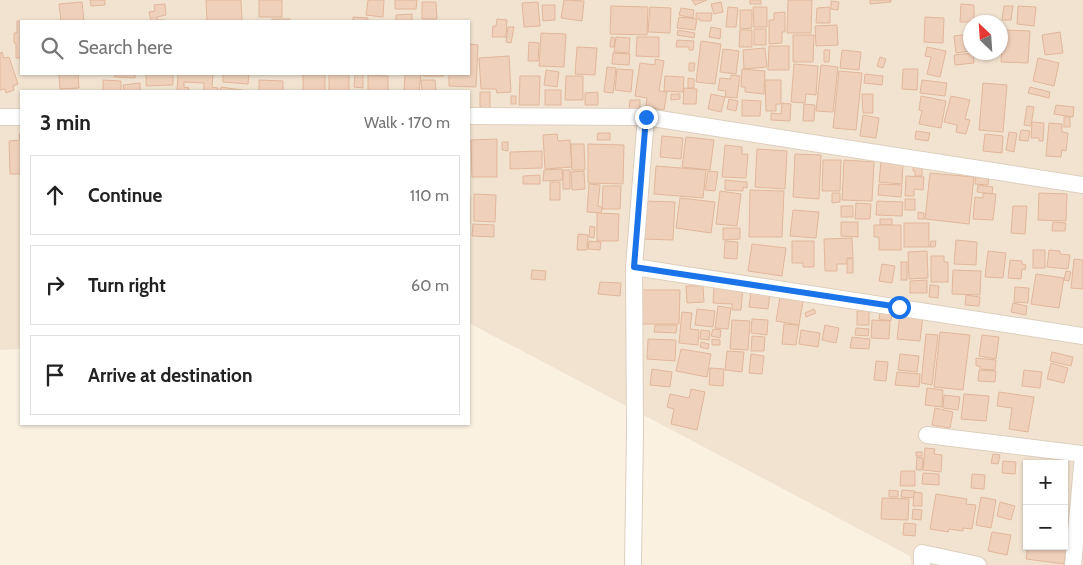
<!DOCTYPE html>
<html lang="en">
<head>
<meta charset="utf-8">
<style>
  body { margin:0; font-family:Cabin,sans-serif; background:#f6f6f6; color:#222 }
  .controls { position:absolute; right:15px; bottom:15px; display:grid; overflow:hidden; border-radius:0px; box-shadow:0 1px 4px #0004 }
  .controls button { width:45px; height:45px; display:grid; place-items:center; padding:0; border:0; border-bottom:1px solid #e0e0e0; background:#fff; color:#222; font:25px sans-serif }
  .compass { position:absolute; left:963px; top:15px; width:45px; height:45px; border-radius:50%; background:#fff; box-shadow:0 1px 4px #0004; rotate:335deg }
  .stop { position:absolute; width:15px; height:15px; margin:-11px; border:4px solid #1a73e8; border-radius:50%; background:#fff }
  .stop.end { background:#1a73e8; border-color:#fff; box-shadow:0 1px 5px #0008 }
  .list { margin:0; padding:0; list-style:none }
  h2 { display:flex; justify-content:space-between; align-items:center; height:65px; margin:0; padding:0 20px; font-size:21px }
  h2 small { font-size:16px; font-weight:400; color:#767676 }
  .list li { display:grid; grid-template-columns:32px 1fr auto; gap:15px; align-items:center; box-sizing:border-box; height:80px; margin:0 10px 10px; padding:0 10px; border:1px solid #e0e0e0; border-radius:0px }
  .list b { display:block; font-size:19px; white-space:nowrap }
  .list em { font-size:16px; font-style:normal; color:#767676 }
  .icon { flex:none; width:28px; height:28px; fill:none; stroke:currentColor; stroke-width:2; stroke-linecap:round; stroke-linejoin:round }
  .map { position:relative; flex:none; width:1083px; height:565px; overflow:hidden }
  .search { position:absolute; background:#fff; box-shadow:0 1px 4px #0004; left:20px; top:20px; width:450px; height:55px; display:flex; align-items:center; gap:12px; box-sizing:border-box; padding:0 18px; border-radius:0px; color:#767676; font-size:19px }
  .panel { position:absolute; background:#fff; box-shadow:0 1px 4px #0004; left:20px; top:90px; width:450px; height:335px; border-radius:0px }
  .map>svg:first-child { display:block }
</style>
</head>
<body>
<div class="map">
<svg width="1083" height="565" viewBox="0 0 1083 565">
  <rect width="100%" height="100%" fill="#fbf1e1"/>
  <path fill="#f2e3d0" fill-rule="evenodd" d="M0 0H1083V565H911L910 556 469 323V91H21V349L0 350ZM21 21H469V74H21ZM970 22H1000V52H970ZM1027 464H1064V546H1027Z"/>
  <g fill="#efd0ba" stroke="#e1b79b">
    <path d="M90 0H105V5L91 6Z"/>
    <path d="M206 0H241L242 21H207Z"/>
    <rect x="259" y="0" width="23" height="17"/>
    <path d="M368 0H384L383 17 366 15Z"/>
    <path d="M395 0H417L416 9H395Z"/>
    <path d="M564 0 584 1 582 21 561 18Z"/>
    <path d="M692 0H707L695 5Z"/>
    <rect x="750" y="0" width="11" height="4"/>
    <path d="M788 0H812L811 33H787Z"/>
    <path d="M870 0H891V2L870 4Z"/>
    <path d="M831 1 839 2 838 10 831 9Z"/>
    <path d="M82 2 84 21H61L59 4Z"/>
    <path d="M422 2H436L437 19H422Z"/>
    <path d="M538 2 540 26 524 27 522 3Z"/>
    <path d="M721 2 723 12 714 14 711 4Z"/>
    <path d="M165 4 166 15 157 17V20H164V21H151L149 12 155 11 154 5Z"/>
    <path d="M961 4 974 5V22H960Z"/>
    <path d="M542 5H555V20L543 21Z"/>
    <path d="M611 6 648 7 647 35 610 34Z"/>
    <path d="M1004 6H1013L1011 20H1002Z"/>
    <path d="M1018 6 1036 7 1034 26 1017 24Z"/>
    <path d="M650 7 671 8 670 33 648 32Z"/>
    <path d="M728 7 738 8 736 27H726Z"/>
    <path d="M753 7H767V27H754Z"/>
    <path d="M830 7V23H816L817 8Z"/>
    <path d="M681 8 694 10 693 18 679 15Z"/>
    <path d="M740 10H752V28L740 29Z"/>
    <path d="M785 12V32H782V43L769 44V20H774V13Z"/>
    <path d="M696 13H712L711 21H700V19H696Z"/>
    <path d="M412 14V21H396V15Z"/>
    <path d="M353 17 368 18V21H353Z"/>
    <path d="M679 17 697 19 695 30 677 28Z"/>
    <path d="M925 17 944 18 943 43 924 42Z"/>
    <rect x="272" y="19" width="18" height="2"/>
    <path d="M497 19 507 20 506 37H492L493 26H496Z"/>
    <path d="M17 21H49H21V58H16V43H14V33H17Z"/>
    <path d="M837 25 838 45 816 46 815 26Z"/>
    <path d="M508 27H514L511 43 506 42Z"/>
    <path d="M711 27 721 29 720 39 709 37Z"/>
    <rect x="754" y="29" width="12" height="16"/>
    <path d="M678 30 695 33 694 38 677 35Z"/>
    <path d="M740 30H752V47H739Z"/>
    <path d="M1003 30 1030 31 1028 63 1001 62Z"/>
    <path d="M1060 32 1063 53 1045 55 1042 35Z"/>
    <path d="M541 33 566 34 564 67 539 66Z"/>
    <path d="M970 34V51L956 53 954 36Z"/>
    <path d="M793 35H814L813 62H793Z"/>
    <path d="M611 37 615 38 614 47H610Z"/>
    <path d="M616 37 630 38 629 53 614 52Z"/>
    <path d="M637 37H659V57L636 56Z"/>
    <path d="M677 40 694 41 693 50H689V47H676Z"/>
    <path d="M701 41 721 44 715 84 696 82Z"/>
    <path d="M529 42 539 43 538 61H528Z"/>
    <path d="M469 44 478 45 476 87 449 86V74H469Z"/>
    <path d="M769 46H789V70H768Z"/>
    <path d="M577 47 597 48 595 75 575 74Z"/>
    <path d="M927 47 946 51 940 77 927 74 931 57 925 56Z"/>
    <path d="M765 48 767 67 744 69 743 50Z"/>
    <path d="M723 49 739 51 736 74 720 72Z"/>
    <path d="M824 50H830L829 62H824Z"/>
    <path d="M842 50 861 52 859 70 840 68Z"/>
    <path d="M2 52 4 58 9 57 18 84 13 86 14 90 6 93 5 89 0 90V53Z"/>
    <path d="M613 53 630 54 629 65 612 64Z"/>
    <path d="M973 53 974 63 955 65 954 55Z"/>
    <path d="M509 56 511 92 497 93 496 89H481L479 58Z"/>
    <path d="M880 57 886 59 883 68 877 66Z"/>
    <path d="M1038 58 1059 63 1054 86 1033 81Z"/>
    <path d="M655 59 664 61 659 91 667 92 664 110 646 107 647 98 635 96 640 63 655 65Z"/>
    <path d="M689 63H695L694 71H689Z"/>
    <path d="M794 64 818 66 816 95 806 94 805 103 791 102Z"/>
    <path d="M821 65 838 67 833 112 816 111Z"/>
    <path d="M607 67 616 68 613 93 604 92Z"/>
    <path d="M617 69 633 70 631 92 615 90Z"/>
    <path d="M742 69 765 71 764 94 745 92V87H741Z"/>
    <path d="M903 69H918L917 90 902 89Z"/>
    <path d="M546 70 559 72 557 87 544 85Z"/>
    <path d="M839 71 862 73 856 130 833 128Z"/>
    <path d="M59 74H78L79 88 60 89Z"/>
    <path d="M115 74H135V78L115 77Z"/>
    <path d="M146 74H173V85L146 86Z"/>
    <path d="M178 74H213L212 87 218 88V91H204V83L184 82V87L189 88 188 91H177Z"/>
    <path d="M223 74H249L248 84 223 82Z"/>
    <rect x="303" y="74" width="22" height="17"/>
    <rect x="329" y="74" width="20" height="17"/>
    <path d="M355 74H363V88L354 87Z"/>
    <path d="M405 74H421L419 91H404Z"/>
    <path d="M423 74H444L443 76H423Z"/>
    <path d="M865 74 883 76 882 85 864 83Z"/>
    <path d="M368 75 388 76V91H368Z"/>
    <path d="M731 75 740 76 737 98 725 97 726 91 718 90 720 78 731 79Z"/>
    <path d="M520 76H540L539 105H519Z"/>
    <path d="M566 76H583V100H565Z"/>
    <path d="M665 76 684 77 683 92 664 91Z"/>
    <path d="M688 78 694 79V88H688Z"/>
    <path d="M103 80 121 81V91H103Z"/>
    <path d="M259 80 283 81V91H259Z"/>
    <path d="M421 80H435L436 91H422Z"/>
    <path d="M765 80H781V104H776V111H766Z"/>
    <path d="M922 80 947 83 945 96 920 93Z"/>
    <path d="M140 83V91H124L123 85Z"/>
    <path d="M983 83 1007 85 1003 132 979 130Z"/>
    <path d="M221 87 248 91H220Z"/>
    <path d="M1030 87 1050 92 1049 98 1028 93Z"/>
    <path d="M684 88 697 89 696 104H683Z"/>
    <rect x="545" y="90" width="16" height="15"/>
    <path d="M480 92H490V108L480 107Z"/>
    <path d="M598 92V105H585V93Z"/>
    <path d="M671 94H680V99L671 100Z"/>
    <path d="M711 94 725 97 721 112 708 109Z"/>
    <path d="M862 94H873V113H863Z"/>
    <rect x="511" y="96" width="5" height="8"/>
    <path d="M921 96 946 101 941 128 919 124 922 111 919 110Z"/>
    <path d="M951 96 970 100 965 119 970 120 966 134 956 132 957 125 944 122Z"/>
    <path d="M729 99 738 101 736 111 727 109Z"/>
    <path d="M630 100H640V110H629Z"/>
    <path d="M742 100 761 101 760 116H742Z"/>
    <path d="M782 103 791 104 790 121 771 120V113L781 114Z"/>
    <path d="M804 104 815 105 814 121H803Z"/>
    <path d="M1056 105 1074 107 1073 117 1054 114Z"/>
    <path d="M1027 106 1034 107 1031 126 1024 125Z"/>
    <path d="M863 115 879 118 876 138 860 136Z"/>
    <rect x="1064" y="117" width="6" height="10"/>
    <path d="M1032 122 1044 123 1043 141H1039V138H1031Z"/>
    <path d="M1049 123 1062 124V132L1068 133 1066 151 1062 150 1061 157 1046 156Z"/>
    <path d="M1021 130 1030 131 1028 141 1019 140Z"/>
    <path d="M916 131 930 133 928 141 915 139Z"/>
    <path d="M1009 132 1017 133 1014 152 1006 150Z"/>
    <path d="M598 133H610V140H597Z"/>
    <path d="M19 134H21V174H10L9 141 20 140Z"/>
    <path d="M557 134 558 141 570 140 572 167 545 169 543 135Z"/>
    <path d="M985 134 1003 136 1002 153 983 151Z"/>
    <path d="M662 136 683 138 681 159 660 157Z"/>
    <path d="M686 137 714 140 710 170 682 167Z"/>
    <path d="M497 139V177H472L471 140Z"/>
    <path d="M502 142H508V151L502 150Z"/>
    <path d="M571 144H584L585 170H572Z"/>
    <path d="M588 144 624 145 623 184 588 183Z"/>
    <path d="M725 145 742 147V154H748L746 178 722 177Z"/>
    <path d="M757 149 787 151 785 189 755 187Z"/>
    <path d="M542 151V168L510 169V152Z"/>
    <path d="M795 154 821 155 819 199 793 197Z"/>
    <path d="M823 160H841L840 191H822Z"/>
    <path d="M844 160 874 162 872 201 842 200Z"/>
    <path d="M881 162 903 164 902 184 879 182Z"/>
    <path d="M913 163H922V176H915V171H913Z"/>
    <path d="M656 166 706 170 703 198 654 194Z"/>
    <path d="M562 169 563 180 543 181 544 170Z"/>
    <rect x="563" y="170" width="7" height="19"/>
    <path d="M584 171 585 189 572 190 571 172Z"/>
    <path d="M708 171 718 172 715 191 705 190Z"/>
    <path d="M930 173 974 177 969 224 925 219Z"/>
    <path d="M976 173 989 174 988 185 975 184Z"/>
    <path d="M540 175V184H523V176Z"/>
    <path d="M906 176 924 177 923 190 914 189V196H905Z"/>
    <path d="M725 180 747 182V188L743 187V191L725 190Z"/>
    <rect x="550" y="182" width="10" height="18"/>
    <path d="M589 184 600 185 598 206 602 207 601 213 587 212Z"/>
    <path d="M879 184 902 185 901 197 878 195Z"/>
    <path d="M978 185 993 187 992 194 977 192Z"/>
    <path d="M603 186H621L620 209H602Z"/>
    <path d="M750 190 784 191 782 237H749Z"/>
    <path d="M720 191 741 194 737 226 716 224Z"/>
    <path d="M832 193H840V202L832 203Z"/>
    <path d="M983 193 996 194 993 220 973 219 975 197 983 198Z"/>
    <path d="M1039 193 1067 194 1066 221 1038 220Z"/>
    <path d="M474 194 496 195 495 222 474 221Z"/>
    <rect x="469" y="197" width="1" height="27"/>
    <path d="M680 198 715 202 711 233 676 228Z"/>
    <rect x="905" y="199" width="10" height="11"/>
    <path d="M644 201 675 202 673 240 643 239Z"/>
    <path d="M877 201 903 202 902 216 876 215Z"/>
    <path d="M856 203 871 204 870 219H855Z"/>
    <rect x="841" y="206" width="12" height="11"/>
    <path d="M1013 206H1027L1025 234 1011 233Z"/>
    <path d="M793 210 819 212 816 238 790 236Z"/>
    <path d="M918 212 924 213V219H918Z"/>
    <path d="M597 213 619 214 618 241H597Z"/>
    <rect x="880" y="219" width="12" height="6"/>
    <path d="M841 222H858V237L841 236Z"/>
    <path d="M1053 222 1066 223 1065 231H1052Z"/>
    <rect x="904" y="223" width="25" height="24"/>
    <path d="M473 224 494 225V237L472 236Z"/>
    <path d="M874 225H901V250H879V237H874Z"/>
    <path d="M590 226 595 227 594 238 589 237Z"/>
    <path d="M723 228H740V239L723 240Z"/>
    <path d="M578 234 588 235 587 250H577Z"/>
    <path d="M852 238 853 258H847V264H837V271H825L824 239Z"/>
    <path d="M956 240 977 242 976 265 954 264Z"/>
    <path d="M589 241 601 242 600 250 588 249Z"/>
    <path d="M725 241 738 242 737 259 724 258Z"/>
    <path d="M792 241H814V267H803V263H792Z"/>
    <path d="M931 241H936L935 247H930Z"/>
    <path d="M752 244 786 248 782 276 748 271Z"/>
    <rect x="1033" y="250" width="12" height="18"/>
    <path d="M1049 250 1060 251V254L1070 255 1068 269 1047 267Z"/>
    <path d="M927 251 928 278 909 279 908 252Z"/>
    <path d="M988 251 1006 253 1003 278 985 277Z"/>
    <path d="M931 256H944V262H948V282H931Z"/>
    <path d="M853 258V273H847V259Z"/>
    <path d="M1074 259 1083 260V289L1071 288Z"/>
    <path d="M1010 260 1022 261V264L1026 265 1025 270 1022 269 1021 279 1008 278Z"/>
    <rect x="901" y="262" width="6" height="18"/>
    <path d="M882 264 895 266 892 283 879 281Z"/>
    <path d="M532 270 546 271 545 280 531 279Z"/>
    <path d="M953 270 981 271 980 295 952 294Z"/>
    <path d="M1066 271 1071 272 1069 281 1064 280Z"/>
    <path d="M1036 274 1064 278 1059 308 1031 304Z"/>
    <path d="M927 280V293H910V281Z"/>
    <path d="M600 282 621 283 620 296 598 294Z"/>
    <path d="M930 285 939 286 938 298 929 297Z"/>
    <path d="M686 286H703L704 302 687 303Z"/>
    <path d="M714 286 743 287 741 310H732V304L713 303Z"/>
    <path d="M1015 287 1029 288 1028 303 1014 302Z"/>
    <path d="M642 290H680L679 324H642Z"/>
    <path d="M751 291 770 293 768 309 749 307Z"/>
    <path d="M966 295 980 297 979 306 965 305Z"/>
    <path d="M780 297 803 301 799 325 776 321Z"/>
    <path d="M1013 303 1027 306 1026 315 1011 312Z"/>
    <path d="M718 306 731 308 728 329 715 328Z"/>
    <path d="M697 309 715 311 713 327 695 325Z"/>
    <path d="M814 309 816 313 806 317 805 313Z"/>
    <rect x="857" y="311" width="12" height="14"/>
    <path d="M682 312 692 313 690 329 699 330 698 345 679 343Z"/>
    <path d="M880 312 892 313 891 321 879 319Z"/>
    <path d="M900 313 923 315 920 341 897 339Z"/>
    <path d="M752 319 768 320 767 335 751 333Z"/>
    <path d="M732 320 750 321 748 350 730 349Z"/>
    <path d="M872 320 890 321 889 339 871 338Z"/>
    <path d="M784 324 799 325 796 345 782 344Z"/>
    <path d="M655 325H677L676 333 654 332Z"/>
    <path d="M825 325 839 328 836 343 822 340Z"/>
    <path d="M856 328 869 329 868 336 855 335Z"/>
    <path d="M713 329 721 330 720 338 711 336Z"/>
    <path d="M701 330 710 331 709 340 700 339Z"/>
    <path d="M801 330 820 333 818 347 799 344Z"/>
    <path d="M940 332 970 335 963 390 934 387Z"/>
    <path d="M926 334 938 335 932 385 921 383Z"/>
    <path d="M982 335 999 337 996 359 979 356Z"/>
    <path d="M752 336 765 337 764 351H751Z"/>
    <path d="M852 337 870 339 869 349 850 348Z"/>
    <path d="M648 339 676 340 675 361 647 359Z"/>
    <path d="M712 339 720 340V345H712Z"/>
    <path d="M701 342 709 344 708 349 700 347Z"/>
    <path d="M681 349 711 354 707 377 676 371Z"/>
    <path d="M727 351 744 352 742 372 725 370Z"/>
    <path d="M1052 352 1073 357 1071 366 1050 361Z"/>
    <path d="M751 354 764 356 762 374 749 373Z"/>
    <path d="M900 354 919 356 917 372 898 370Z"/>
    <path d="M976 358 996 360 995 370 980 369V366H976Z"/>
    <path d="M876 361 888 362 886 381 874 380Z"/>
    <path d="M1051 363 1068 368 1064 383 1047 379Z"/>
    <path d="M710 368 724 369 723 386 709 385Z"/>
    <path d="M652 369 672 372 670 387 650 385Z"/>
    <path d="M979 370 996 371 995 382 978 381Z"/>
    <path d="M1024 370 1042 372 1040 388 1022 386Z"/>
    <path d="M897 372 920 374 919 387 895 385Z"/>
    <path d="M927 388 943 390 942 407 925 405Z"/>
    <path d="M691 389 705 392 697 430 671 424 674 409 667 407 670 394 689 398Z"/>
    <path d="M999 392 1034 397 1028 432 1009 429 1012 408 997 406Z"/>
    <path d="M964 394 989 396 986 421 961 419Z"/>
    <path d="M944 395 960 397 958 410 943 408Z"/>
    <path d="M935 408 953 412 950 428 932 425Z"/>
    <path d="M925 448 935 449 934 454 942 455 941 472 923 470Z"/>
    <rect x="916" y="452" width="6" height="4"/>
    <path d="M993 454 1000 455 998 464 991 463Z"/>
    <path d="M917 457 923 458 922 470H916Z"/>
    <path d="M1003 461 1016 462 1015 474 1002 473Z"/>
    <path d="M1039 461 1060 463V464H1039Z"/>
    <path d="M901 471H915V486H900Z"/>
    <path d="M923 473 939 474V485L922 484Z"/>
    <path d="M972 474 985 475 984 489 971 488Z"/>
    <path d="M889 490 898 491V497H889Z"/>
    <path d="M902 490 915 491 914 498 901 497Z"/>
    <path d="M914 492 922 493V506H913Z"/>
    <path d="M936 494 967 499 966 504 976 505 972 529 963 528V531L949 529 948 532 930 529Z"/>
    <path d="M981 497 996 500 991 528 976 525Z"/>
    <path d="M882 498 909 499 908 520 881 519Z"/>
    <path d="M1000 502 1015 506 1011 520 997 516Z"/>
    <path d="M913 509 922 510 921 520 912 519Z"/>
    <path d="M904 523 916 524 915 536 903 535Z"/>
    <path d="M992 532 1011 535 1007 555 988 551Z"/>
    <path d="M1064 534H1068L1064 564 1026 559 1028 546H1064Z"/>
  </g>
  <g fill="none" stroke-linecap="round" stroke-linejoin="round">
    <g stroke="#decebe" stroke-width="18">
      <g id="minor">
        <path d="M469 116 646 117 1083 185"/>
        <path d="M0 117H21"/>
        <path d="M634 267 1083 336"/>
        <path d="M927 435 1083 454"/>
        <path d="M633 565 635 431 634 267 646 117"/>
        <path d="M922 565V553L978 565"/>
        <path d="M1073 565 1083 456"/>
      </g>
    </g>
    <use href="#minor" stroke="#fff" stroke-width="16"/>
  </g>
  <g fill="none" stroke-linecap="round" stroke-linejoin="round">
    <path stroke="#1a73e8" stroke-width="6" d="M646 117 634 267 899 307"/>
  </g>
</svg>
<div class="controls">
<button>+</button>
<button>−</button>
</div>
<svg class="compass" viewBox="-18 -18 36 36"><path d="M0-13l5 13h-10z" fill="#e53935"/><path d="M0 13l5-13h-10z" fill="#767676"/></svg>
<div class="stop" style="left:899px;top:307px"></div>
<div class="stop end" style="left:646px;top:117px"></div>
<div class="search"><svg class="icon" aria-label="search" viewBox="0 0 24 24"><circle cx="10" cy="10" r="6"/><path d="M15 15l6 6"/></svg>Search here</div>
<section class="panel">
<h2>3 min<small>Walk · 170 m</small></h2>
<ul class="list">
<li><svg class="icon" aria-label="ahead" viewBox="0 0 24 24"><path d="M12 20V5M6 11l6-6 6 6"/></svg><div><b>Continue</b></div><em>110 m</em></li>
<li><svg class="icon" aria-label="right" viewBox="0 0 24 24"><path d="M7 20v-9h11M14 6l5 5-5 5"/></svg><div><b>Turn right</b></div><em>60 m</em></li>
<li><svg class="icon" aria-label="arrive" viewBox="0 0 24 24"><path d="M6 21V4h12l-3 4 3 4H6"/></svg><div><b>Arrive at destination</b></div></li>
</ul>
</section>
</div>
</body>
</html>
